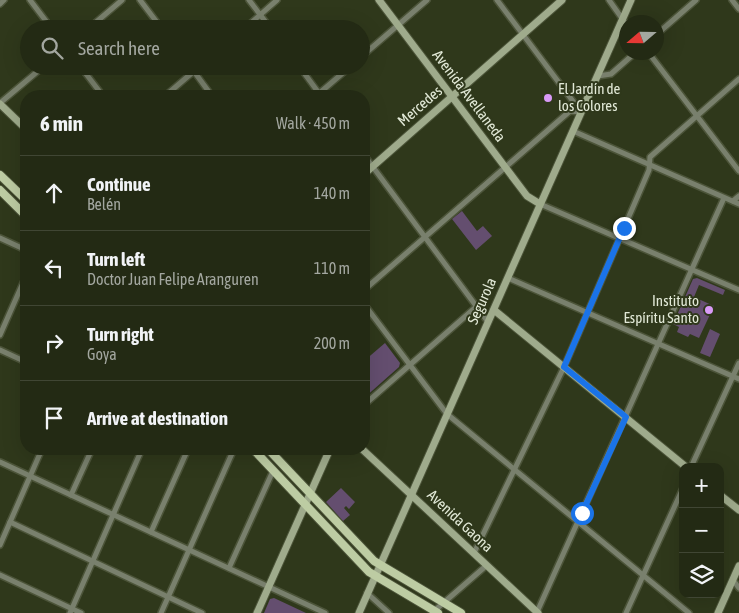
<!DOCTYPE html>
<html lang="en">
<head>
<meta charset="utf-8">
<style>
  body { margin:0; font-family:"Asap Condensed",sans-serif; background:#2f3622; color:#f1f3f6 }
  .controls { position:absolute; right:15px; bottom:15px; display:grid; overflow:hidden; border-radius:10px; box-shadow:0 5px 20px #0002 }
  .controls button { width:45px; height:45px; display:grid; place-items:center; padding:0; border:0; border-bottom:1px solid #404634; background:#232a14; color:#f1f3f6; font:25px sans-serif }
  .compass { position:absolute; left:619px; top:15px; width:45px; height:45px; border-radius:50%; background:#232a14; box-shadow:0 5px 20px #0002; rotate:250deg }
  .stop { position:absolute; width:15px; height:15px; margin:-11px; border:4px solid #1a73e8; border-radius:50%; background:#fff }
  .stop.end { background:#1a73e8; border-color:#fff; box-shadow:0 1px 5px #0008 }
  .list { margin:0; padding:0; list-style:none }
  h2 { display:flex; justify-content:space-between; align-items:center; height:65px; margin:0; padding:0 20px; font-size:21px }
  h2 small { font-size:16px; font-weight:400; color:#a3a7a0 }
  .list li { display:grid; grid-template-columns:32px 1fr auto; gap:15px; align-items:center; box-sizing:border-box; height:75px; padding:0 20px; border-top:1px solid #404634 }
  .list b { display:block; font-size:19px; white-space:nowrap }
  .list p { margin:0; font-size:16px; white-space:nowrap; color:#a3a7a0 }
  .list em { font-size:16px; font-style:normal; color:#a3a7a0 }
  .icon { flex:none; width:28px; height:28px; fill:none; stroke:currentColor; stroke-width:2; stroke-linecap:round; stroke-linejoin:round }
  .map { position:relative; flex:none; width:739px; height:613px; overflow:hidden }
  .search { position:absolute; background:#232a14; box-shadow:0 5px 20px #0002; left:20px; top:20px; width:350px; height:55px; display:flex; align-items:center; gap:12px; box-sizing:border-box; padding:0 18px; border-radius:28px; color:#a3a7a0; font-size:19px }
  .panel { position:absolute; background:#232a14; box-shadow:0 5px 20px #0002; left:20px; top:90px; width:350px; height:365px; border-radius:20px }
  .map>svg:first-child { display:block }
</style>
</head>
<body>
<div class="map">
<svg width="739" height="613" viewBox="0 0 739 613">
  <rect width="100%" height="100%" fill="#2f381b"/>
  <g fill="#644e6f">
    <path d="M462 211 477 231 483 226 492 236 476 250 452 219Z"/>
    <path d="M697 278 725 290 723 295 699 285 694 297 714 306 699 338 690 334 688 337 677 332 679 327 673 324 693 279Z"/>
    <path d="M710 329 720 334 710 357 700 353Z"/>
    <path d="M385 343 400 363 399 367 364 398V361Z"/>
    <path d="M341 488 355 502 349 509 346 506 344 508 350 515 343 521 326 502Z"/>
    <path d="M274 598 306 613H264L270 599Z"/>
  </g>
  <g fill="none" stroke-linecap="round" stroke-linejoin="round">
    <g stroke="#4c5439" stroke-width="8">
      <g id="street">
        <path d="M30 0 52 29"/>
        <path d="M140 0 162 29"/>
        <path d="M249 0 271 29"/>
        <path d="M497 0 581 112"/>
        <path d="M609 0 626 24"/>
        <path d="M732 0 739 9"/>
        <path d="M0 4 4 0"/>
        <path d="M88 29 122 0"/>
        <path d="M244 29 277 0"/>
        <path d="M656 35 696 0"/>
        <path d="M648 52 739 171"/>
        <path d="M361 57 427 0"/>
        <path d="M80 66 103 96"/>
        <path d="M190 66 212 96"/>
        <path d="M299 66 321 96"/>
        <path d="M598 76 611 74 636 52"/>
        <path d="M165 96 200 66"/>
        <path d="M316 96 351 66"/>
        <path d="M0 103 44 66"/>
        <path d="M573 131 739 204"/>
        <path d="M364 155 488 322"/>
        <path d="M733 201 739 196"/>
        <path d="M540 204 739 290"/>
        <path d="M0 238 26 250"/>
        <path d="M508 278 739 379"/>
        <path d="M364 290 570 111 581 112"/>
        <path d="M364 304 447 414 689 613"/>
        <path d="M0 335 26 276"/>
        <path d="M0 350 26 362"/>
        <path d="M364 405 476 307"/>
        <path d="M0 462 325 613"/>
        <path d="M691 467 739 363"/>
        <path d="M71 495 92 449"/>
        <path d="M10 522 202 613"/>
        <path d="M151 532 188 449"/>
        <path d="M0 545 42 449"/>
        <path d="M474 553 564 367 649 170 650 157 739 79"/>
        <path d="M229 568 273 471"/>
        <path d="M0 575 81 613"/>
        <path d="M733 580 739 588"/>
        <path d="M367 593 389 613"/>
        <path d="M433 612 487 565"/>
        <path d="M537 612 724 198"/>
        <path d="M70 613 142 449"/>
        <path d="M161 613 234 449"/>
        <path d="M626 613 683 488"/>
      </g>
    </g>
    <g stroke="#4c5439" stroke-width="9">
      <g id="secondary">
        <path d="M379 0 527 196 540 204"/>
        <path d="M0 104 26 129"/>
        <path d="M364 174 562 0"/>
        <path d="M494 310 686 467"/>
        <path d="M362 449 538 613"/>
        <path d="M720 495 739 510"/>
        <path d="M257 613 330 449"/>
        <path d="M359 613 631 0"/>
        <path d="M718 613 739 566"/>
      </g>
    </g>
    <g stroke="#4c5439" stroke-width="10">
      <g id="primary">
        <path d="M0 175 26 200"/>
        <path d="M0 190 26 216"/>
        <path d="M253 449 369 572 438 613"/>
        <path d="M268 449 374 561 461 613"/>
      </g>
    </g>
    <use href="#street" stroke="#79806d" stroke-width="5"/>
    <use href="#secondary" stroke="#9fab8c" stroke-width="7"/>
    <use href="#primary" stroke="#bdcca3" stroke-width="8"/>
  </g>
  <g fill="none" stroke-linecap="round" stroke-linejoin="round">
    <path stroke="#1a73e8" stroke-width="6" d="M582 513 626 417 564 367 624 228"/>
  </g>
  <g fill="#d99af7" stroke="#2f381b" stroke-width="2">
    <circle cx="548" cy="98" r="5"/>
    <circle cx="709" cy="310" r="5"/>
  </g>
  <g text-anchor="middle" stroke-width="4" stroke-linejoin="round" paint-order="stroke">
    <g font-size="15" fill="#e2e9d7" stroke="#2f381b" text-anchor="start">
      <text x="558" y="94">El Jardín de<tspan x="558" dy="17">los Colores</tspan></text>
      <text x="699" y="306" text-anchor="end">Instituto<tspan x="699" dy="17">Espíritu Santo</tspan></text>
    </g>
    <g font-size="15" fill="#e2e9d7" stroke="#2f381b">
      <text transform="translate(469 96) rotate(53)" y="5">Avenida Avellaneda</text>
      <text transform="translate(420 106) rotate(-41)" y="5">Mercedes</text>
      <text transform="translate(482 301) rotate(-66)" y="5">Segurola</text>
      <text transform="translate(460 521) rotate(43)" y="5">Avenida Gaona</text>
    </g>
  </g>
</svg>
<div class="controls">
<button>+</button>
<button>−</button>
<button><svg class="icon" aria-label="layers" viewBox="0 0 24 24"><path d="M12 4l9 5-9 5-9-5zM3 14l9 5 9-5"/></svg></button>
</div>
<svg class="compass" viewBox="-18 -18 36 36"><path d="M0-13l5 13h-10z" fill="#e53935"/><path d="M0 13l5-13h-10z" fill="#a3a7a0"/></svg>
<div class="stop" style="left:582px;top:513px"></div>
<div class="stop end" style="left:624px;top:228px"></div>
<div class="search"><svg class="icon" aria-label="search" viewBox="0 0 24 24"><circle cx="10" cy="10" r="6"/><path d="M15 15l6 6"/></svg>Search here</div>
<section class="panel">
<h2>6 min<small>Walk · 450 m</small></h2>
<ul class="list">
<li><svg class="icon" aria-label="ahead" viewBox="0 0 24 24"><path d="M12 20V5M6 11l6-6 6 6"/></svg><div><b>Continue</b><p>Belén</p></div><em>140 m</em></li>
<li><svg class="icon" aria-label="left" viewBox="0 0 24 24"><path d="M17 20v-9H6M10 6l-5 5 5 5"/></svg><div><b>Turn left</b><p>Doctor Juan Felipe Aranguren</p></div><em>110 m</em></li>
<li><svg class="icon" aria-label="right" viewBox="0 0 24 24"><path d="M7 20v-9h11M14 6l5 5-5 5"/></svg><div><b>Turn right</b><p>Goya</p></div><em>200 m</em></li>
<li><svg class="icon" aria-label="arrive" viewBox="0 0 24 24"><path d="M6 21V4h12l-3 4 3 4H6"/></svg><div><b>Arrive at destination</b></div></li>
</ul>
</section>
</div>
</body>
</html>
